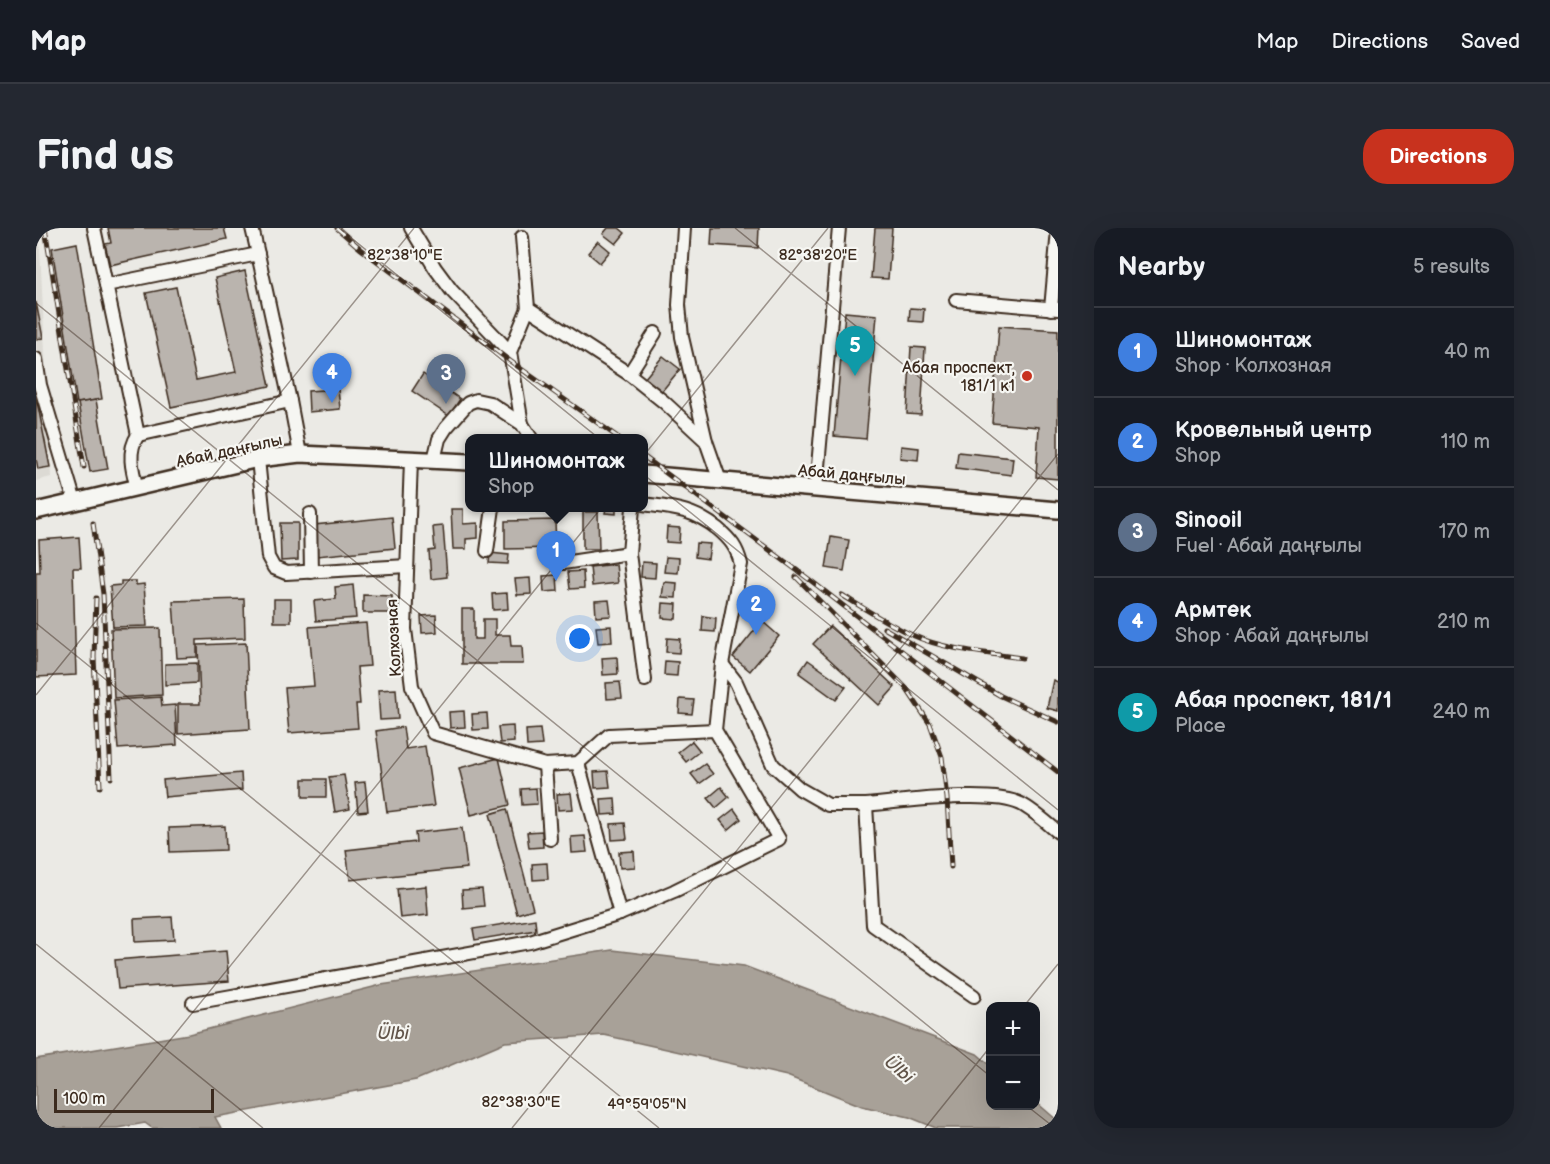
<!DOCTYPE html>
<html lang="en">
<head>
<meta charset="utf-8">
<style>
  body { margin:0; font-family:"Balsamiq Sans",sans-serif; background:#242831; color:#f1f3f6 }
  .controls { position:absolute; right:18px; bottom:18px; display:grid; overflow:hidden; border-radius:12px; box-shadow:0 6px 24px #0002 }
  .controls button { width:54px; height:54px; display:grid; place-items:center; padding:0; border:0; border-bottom:2px solid #363941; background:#171b24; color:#f1f3f6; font:30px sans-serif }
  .scale { position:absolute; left:18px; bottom:15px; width:160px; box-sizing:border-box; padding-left:6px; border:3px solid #3b2a1e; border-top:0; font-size:16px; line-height:21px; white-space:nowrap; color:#3b2a1e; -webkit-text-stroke:4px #f6f6f2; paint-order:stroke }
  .you { position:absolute; left:544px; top:411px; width:21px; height:21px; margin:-15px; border:4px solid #fff; border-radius:50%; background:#1a73e8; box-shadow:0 0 0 9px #1a73e833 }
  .badge { display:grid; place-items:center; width:39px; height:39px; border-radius:50%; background:#c8321e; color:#fff; font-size:20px; font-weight:700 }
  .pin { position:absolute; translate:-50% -50px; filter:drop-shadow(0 2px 3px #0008) }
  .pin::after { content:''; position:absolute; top:32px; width:21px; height:18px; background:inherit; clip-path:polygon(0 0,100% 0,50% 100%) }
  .popup { position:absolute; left:429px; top:206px; width:183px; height:78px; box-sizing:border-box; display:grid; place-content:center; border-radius:12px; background:#171b24; filter:drop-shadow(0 2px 4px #0005); font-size:20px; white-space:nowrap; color:#9ea1a6 }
  .popup b { font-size:22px; color:#f1f3f6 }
  .popup::after { content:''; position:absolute; left:50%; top:100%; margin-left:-12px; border:12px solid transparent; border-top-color:#171b24 }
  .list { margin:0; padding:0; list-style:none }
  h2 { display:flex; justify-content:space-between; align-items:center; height:78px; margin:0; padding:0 24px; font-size:26px }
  h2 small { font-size:20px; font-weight:400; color:#9ea1a6 }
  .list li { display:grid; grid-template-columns:39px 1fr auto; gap:18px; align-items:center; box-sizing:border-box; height:90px; padding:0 24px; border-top:2px solid #363941 }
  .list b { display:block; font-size:22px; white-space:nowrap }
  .list p { margin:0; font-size:20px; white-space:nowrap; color:#9ea1a6 }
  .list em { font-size:20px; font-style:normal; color:#9ea1a6 }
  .map { position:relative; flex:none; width:1022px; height:900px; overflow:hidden; border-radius:24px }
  header { display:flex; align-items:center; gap:36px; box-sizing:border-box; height:84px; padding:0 30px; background:#171b24; border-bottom:2px solid #363941 }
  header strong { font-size:28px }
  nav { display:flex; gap:33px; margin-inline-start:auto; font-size:21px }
  .intro { display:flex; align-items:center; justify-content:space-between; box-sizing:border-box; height:144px; padding:0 36px }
  h1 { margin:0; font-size:42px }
  .button { padding:15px 27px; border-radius:24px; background:#c8321e; color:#fff; font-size:21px; font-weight:700 }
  main { display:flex; gap:36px; padding:0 36px }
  aside { flex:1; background:#171b24; border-radius:24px; box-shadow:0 6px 24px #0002 }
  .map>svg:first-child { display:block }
</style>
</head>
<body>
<header>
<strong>Map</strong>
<nav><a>Map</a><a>Directions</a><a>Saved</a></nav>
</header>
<div class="intro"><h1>Find us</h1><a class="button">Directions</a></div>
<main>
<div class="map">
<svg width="1022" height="900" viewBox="0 0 1022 900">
  <rect width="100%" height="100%" fill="#ebeae5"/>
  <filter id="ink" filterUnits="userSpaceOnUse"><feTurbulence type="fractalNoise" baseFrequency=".0167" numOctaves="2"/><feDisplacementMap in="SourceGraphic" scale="12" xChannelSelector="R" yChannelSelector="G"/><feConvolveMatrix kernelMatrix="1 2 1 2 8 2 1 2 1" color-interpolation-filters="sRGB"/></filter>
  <g filter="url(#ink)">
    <path fill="#dcdad4" d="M0 0H3L15 249 0 253Z"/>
    <path fill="#a8a198" stroke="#7c7167" stroke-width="1.5" d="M576 722 708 738 941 826 954 837V878H999L1000 874 1022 893V900H900L873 889 826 878 751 848 568 807 469 814 380 852 179 889 185 900H116L109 895 81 900H0V831L153 806 345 757Z"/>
    <g fill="#bab4ae" stroke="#3b2a1e" stroke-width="1.5">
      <path d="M72 0H188L191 11 74 37 69 16 75 15Z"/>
      <path d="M572 0H583L589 5 580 16 567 6Z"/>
      <path d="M676 0H723L722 20 675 17Z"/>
      <path d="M839 0H856L852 51 835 50Z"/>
      <path d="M562 13 574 23 564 35 552 25Z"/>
      <path d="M41 15 66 171 41 175 16 20Z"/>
      <path d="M209 43 234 158 135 179 110 65 140 59 160 152 200 144 179 50Z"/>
      <path d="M0 74 7 110 0 111Z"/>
      <path d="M874 80 888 81 887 94 873 93Z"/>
      <path d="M809 84 841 87 830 211 798 208Z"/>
      <path d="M963 98 1022 102V251L1000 249 1003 199 956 195Z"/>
      <path d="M875 119 889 120 885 187 871 186Z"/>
      <path d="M627 128 644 141 626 163 609 150Z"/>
      <path d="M387 146 424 171 413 188 376 163Z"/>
      <path d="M302 161 304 181 273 184 272 163Z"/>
      <path d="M0 168 14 239 2 241 0 231Z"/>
      <path d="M60 172 72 241 54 244 42 175Z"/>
      <path d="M865 218 883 220 882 232 864 230Z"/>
      <path d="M922 224 977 230 975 247 920 240Z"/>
      <path d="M570 280H580V286L569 285Z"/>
      <path d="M415 281H427V296L442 295V310L430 311V321H417Z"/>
      <path d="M547 284H562L563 321H547Z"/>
      <path d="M356 289 359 320 281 328 278 297Z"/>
      <path d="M519 292 520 320 469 321V293Z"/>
      <path d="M244 295H262V332L245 333Z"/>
      <path d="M407 298 411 349 395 351 393 323 399 322 397 299Z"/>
      <path d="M631 299 644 300 643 315 630 314Z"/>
      <path d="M43 309 45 340H37L40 447 0 449V344H4L3 312Z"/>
      <path d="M795 309 813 312 808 343 790 340Z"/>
      <path d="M660 315 674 316 672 331 659 329Z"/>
      <path d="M454 325 473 327 472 336 453 335Z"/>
      <path d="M630 329 643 330 642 345 628 344Z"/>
      <path d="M606 334 620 335 619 350 605 349Z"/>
      <path d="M580 336 582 355 556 358 554 339Z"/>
      <path d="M547 343 548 360 534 361 532 344Z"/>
      <path d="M521 347 522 363 508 364 507 348Z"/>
      <path d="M494 350 495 366 481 367 479 351Z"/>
      <path d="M85 353H100V357L108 356 111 398 77 399 74 358 85 357Z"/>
      <path d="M628 354 641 355 640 370 626 369Z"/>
      <path d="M317 357 320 390 280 393 278 373 300 371 299 359Z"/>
      <path d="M471 365 472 381 457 382 456 366Z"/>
      <path d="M327 367 356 368V385H327Z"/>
      <path d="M208 371 209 410 161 412V429L141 430 137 373Z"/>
      <rect x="238" y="371" width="17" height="23"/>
      <path d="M573 372 575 388 560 389 559 373Z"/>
      <path d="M627 375 641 376 640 391 626 390Z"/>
      <path d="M426 381H438V411H447V391H459V407H474L475 418H486L487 436H426Z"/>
      <path d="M400 387 401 404 386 405 385 388Z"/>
      <path d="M667 388 680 390 679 404 666 403Z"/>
      <path d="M726 393 743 408 714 443 697 429Z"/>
      <path d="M330 395 334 438 321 439 324 476H320L322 500 253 505 249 460 278 458 273 399Z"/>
      <path d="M575 398 576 414 562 415 560 399Z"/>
      <path d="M794 398 859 459 843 477 777 416Z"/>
      <path d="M124 400 126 467 78 470 75 401Z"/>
      <path d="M631 410 644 411 643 425 630 424Z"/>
      <path d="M210 415 214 501 142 506V476H164L162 417Z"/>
      <path d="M581 429 582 446 567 447 566 430Z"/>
      <path d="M772 432 810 459 800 472 763 445Z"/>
      <path d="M629 433 642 434 641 448 628 447Z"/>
      <path d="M161 435V455L129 457V436Z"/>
      <path d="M1017 452 1022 454V483L1011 480Z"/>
      <path d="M584 454 586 470 571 471 570 455Z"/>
      <path d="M360 461 362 491 344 492 342 462Z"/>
      <path d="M125 469 126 478 139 477 141 517 82 521 78 472Z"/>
      <path d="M644 471 658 472 656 486 643 485Z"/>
      <path d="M428 483 429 499 414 500 413 484Z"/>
      <path d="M451 485 452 501 437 502 436 486Z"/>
      <path d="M477 498 478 514 464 515 462 499Z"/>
      <path d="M367 499 370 521 389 518 398 578 351 584 340 503Z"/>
      <path d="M504 501 506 517 491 518 490 502Z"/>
      <path d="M656 513 664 523 650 534 642 524Z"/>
      <path d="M463 530 474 577 435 587 423 540Z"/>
      <path d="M669 536 677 546 663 556 655 546Z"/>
      <path d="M572 543 574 559 559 560 558 544Z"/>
      <path d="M205 545 206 562 129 569 127 552Z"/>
      <path d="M308 547 314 581 299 584 293 549Z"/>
      <rect x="267" y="551" width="23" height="18"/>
      <path d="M329 554 332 583 322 584 319 555Z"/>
      <path d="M685 559 693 569 680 580 672 570Z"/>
      <path d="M500 560 501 576 486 577 485 561Z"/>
      <path d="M535 565 537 581 522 582 521 566Z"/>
      <path d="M579 570 580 586 566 587 565 571Z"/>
      <path d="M471 581 497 681 481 686 454 586Z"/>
      <path d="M698 581 705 591 692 602 684 592Z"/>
      <path d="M589 595 591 611 576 612 575 596Z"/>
      <path d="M189 598 190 622 134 624 133 600Z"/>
      <path d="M426 600 431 640 314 652 310 622 380 614 379 605Z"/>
      <path d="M506 603 507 619 493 620 491 604Z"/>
      <path d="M549 608 551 624 536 625 535 609Z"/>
      <path d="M598 623 599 639 584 640 583 624Z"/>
      <path d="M511 635 512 651 497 652 496 636Z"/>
      <path d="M390 658 392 687 364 690 361 661Z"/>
      <path d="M446 661 448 678 427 680 426 662Z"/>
      <path d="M136 689 138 712 99 714 98 691Z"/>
      <path d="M499 691 500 702 439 712 437 701Z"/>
      <path d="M190 723 193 753 82 761 79 732Z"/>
    </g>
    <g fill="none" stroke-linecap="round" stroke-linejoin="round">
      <g stroke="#3b2a1e" stroke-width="16">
        <g id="minor">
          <path d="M58 0 102 207 254 173 264 226"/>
          <path d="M216 0 222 26"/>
          <path d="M375 0 399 40 416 63 474 124"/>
          <path d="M648 0 643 77 646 109 670 213"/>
          <path d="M486 9 492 80 593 146 628 174 670 213 684 253"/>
          <path d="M70 57 222 26 254 173"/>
          <path d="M920 72 1022 81"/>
          <path d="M1015 81 1022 2"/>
          <path d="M0 131 4 157 39 274"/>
          <path d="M593 146 619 105"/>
          <path d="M486 196 474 124 492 80"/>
          <path d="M222 231 232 329 238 340 250 345 371 338"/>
          <path d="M375 232 369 401 376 458 397 505 509 537 542 535 573 507 679 502"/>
          <path d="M398 232 403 211 410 200 432 175 440 172 454 175 486 196 495 210"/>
          <path d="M101 260C96 242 91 223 102 207"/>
          <path d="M780 261 803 0"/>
          <path d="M597 280 593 325 609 452"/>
          <path d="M274 286 275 344"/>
          <path d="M451 323 457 280"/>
          <path d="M527 335 593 325"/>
          <path d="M686 436 700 454 737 537 764 561 792 577H830L837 697 938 768"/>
          <path d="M542 535 584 686"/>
          <path d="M509 537 514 611"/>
          <path d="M830 577C865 574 955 561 985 576 998 583 1010 594 1022 604"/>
          <path d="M157 775 494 714 584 686 638 663 743 611 679 502 686 436 705 336C701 320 695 312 682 301 657 281 637 280 607 276"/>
        </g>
      </g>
      <g stroke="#3b2a1e" stroke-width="20">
        <g id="major">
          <path d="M607 246 1022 282"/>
          <path d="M0 283 222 231 264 226 433 234"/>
        </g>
      </g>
      <use href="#minor" stroke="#f6f6f2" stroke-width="12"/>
      <use href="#major" stroke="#f6f6f2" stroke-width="15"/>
      <g stroke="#3b2a1e" stroke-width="5">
        <g id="rail">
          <path d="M9 0 48 239"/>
          <path d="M301 0 325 21 474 133 583 210"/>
          <path d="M607 228 778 355 1022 544"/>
          <path d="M57 295 67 366 75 550"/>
          <path d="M760 349 870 460 894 496 906 529 911 570 915 639"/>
          <path d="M806 367C829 381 851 395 876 407 909 422 950 425 986 430"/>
          <path d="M60 370 58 429 64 559"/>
          <path d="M848 400 965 468 1022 494"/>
        </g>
      </g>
      <use href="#rail" stroke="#f6f6f2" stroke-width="3" stroke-dasharray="9" stroke-linecap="butt"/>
    </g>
  </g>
  <path fill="none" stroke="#3b2a1e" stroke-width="1.5" stroke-opacity="0.45" d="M303 0 1022 582M699 0 1022 262M0 75 954 848M0 395 623 900M0 467 378 0M0 716 227 900M988 778 1022 736M991 878 1019 900M63 900 792 0M476 900 1022 226M889 900 954 819"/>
  <circle fill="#c8321e" stroke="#f6f6f2" stroke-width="2" cx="991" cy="148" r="6"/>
  <g text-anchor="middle" stroke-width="4.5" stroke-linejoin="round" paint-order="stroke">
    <g font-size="16" fill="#3b2a1e" stroke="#f6f6f2" text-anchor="end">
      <text x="979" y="145">Абая проспект,<tspan x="979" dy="18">181/1 к1</tspan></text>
    </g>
    <g font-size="16" fill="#3b2a1e" stroke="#f6f6f2">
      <text transform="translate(193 222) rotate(-12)" y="6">Абай даңғылы</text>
      <text transform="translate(816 246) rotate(5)" y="6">Абай даңғылы</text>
      <text transform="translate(357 410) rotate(-93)" y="6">Колхозная</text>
    </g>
    <g font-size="18" font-style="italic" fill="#615449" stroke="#f6f6f2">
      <text x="357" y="811">Ülbi</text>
      <text transform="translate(863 841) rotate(41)" y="6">Ülbi</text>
    </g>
  </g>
  <g font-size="15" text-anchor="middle" fill="#3b2a1e" stroke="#f6f6f2" stroke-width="4.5" stroke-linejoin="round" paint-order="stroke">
    <text x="369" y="32">82°38'10"E</text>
    <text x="782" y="32">82°38'20"E</text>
    <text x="485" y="879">82°38'30"E</text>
    <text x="611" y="881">49°59'05"N</text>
  </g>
</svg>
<div class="controls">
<button>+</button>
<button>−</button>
</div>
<div class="scale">100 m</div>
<div class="you"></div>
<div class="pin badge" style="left:520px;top:353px;background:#3f7fe0">1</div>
<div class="popup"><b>Шиномонтаж</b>Shop</div>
<div class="pin badge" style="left:720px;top:407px;background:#3f7fe0">2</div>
<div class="pin badge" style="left:410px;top:176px;background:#5c6f8a">3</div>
<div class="pin badge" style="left:296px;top:175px;background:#3f7fe0">4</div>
<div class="pin badge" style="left:819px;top:148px;background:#0f9aa8">5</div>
</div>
<aside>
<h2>Nearby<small>5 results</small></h2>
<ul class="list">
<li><span class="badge" style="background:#3f7fe0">1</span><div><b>Шиномонтаж</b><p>Shop · Колхозная</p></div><em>40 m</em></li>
<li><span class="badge" style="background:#3f7fe0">2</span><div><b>Кровельный центр</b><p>Shop</p></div><em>110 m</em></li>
<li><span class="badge" style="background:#5c6f8a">3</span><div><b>Sinooil</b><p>Fuel · Абай даңғылы</p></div><em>170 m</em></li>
<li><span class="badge" style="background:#3f7fe0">4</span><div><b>Армтек</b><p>Shop · Абай даңғылы</p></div><em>210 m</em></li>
<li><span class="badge" style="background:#0f9aa8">5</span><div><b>Абая проспект, 181/1</b><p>Place</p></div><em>240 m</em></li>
</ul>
</aside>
</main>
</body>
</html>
